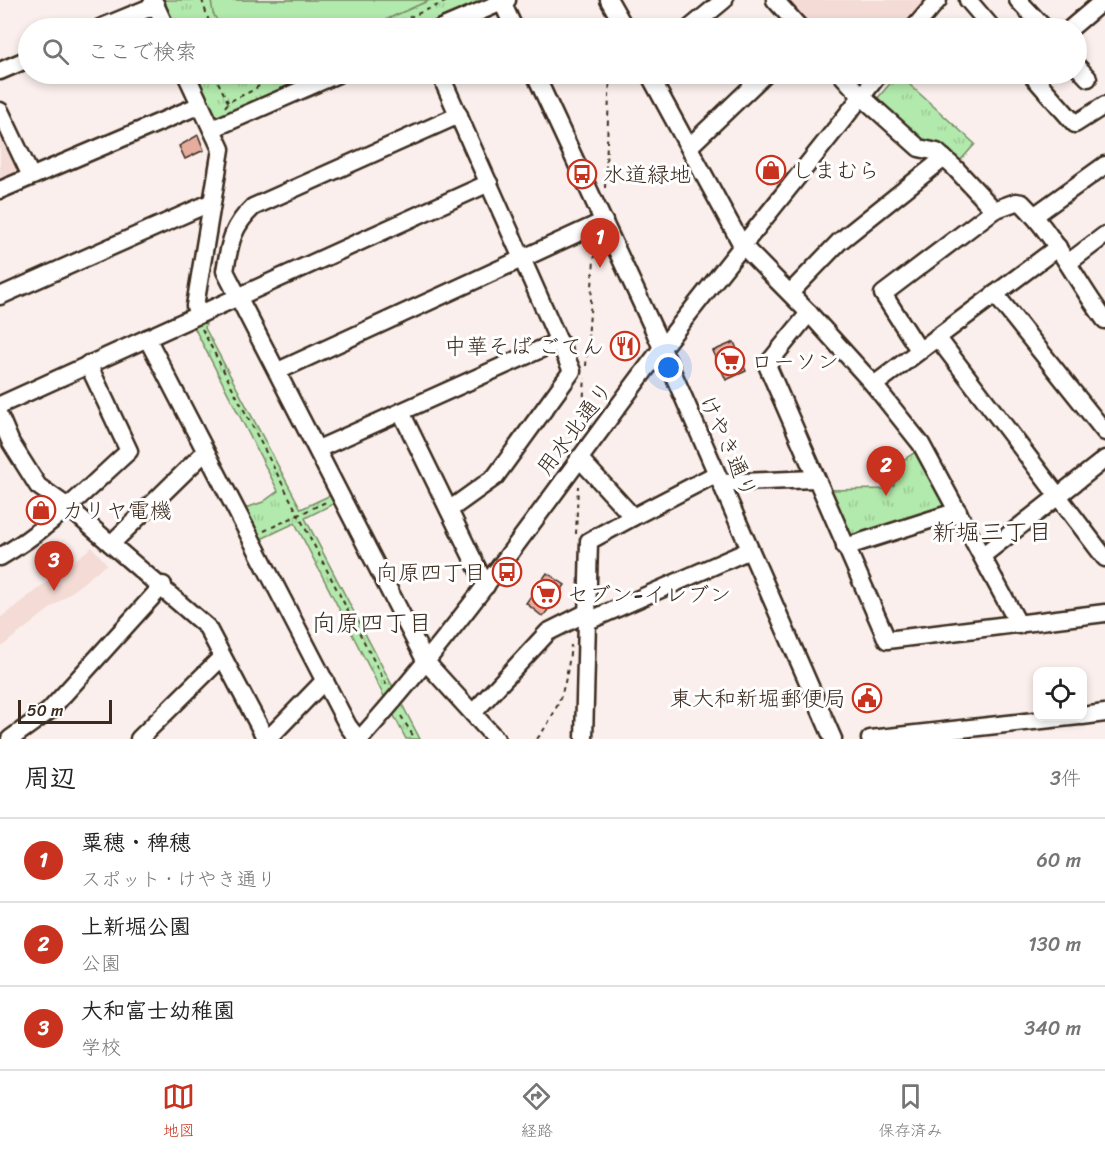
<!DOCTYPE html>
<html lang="ja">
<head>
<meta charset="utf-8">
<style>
  body { margin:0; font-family:Sriracha,"Klee One",sans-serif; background:#f6f6f6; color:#222 }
  .controls { position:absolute; right:18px; bottom:18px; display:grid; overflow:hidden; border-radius:12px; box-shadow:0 3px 9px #0003 }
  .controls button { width:54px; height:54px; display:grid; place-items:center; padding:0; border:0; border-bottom:2px solid #e0e0e0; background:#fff; color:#222; font:30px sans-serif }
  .scale { position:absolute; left:18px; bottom:15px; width:94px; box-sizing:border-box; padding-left:6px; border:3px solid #3b2a1e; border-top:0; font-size:16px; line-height:21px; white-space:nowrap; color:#3b2a1e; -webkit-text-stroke:4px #fff; paint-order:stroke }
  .you { position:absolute; left:669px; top:368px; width:21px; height:21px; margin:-15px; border:4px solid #fff; border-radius:50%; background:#1a73e8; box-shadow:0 0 0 9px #1a73e833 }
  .badge { display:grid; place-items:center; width:39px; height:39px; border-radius:50%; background:#c8321e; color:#fff; font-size:20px; font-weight:700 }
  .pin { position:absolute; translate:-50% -50px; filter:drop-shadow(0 2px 3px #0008) }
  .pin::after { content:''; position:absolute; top:32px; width:21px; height:18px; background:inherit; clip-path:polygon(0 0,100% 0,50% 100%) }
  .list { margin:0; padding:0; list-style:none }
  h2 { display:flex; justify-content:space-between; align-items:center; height:78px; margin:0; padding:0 24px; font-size:26px }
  h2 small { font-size:20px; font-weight:400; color:#767676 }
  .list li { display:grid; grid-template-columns:39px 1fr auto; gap:18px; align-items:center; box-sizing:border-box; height:84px; padding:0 24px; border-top:2px solid #e0e0e0 }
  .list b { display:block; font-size:22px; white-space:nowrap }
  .list p { margin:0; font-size:20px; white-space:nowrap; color:#767676 }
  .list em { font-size:20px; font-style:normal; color:#767676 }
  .icon { flex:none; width:33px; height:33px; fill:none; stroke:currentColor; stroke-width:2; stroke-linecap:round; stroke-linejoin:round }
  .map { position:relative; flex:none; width:1105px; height:739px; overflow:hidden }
  .search { position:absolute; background:#fff; box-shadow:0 3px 9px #0003; left:18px; right:18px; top:18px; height:66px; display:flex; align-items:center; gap:15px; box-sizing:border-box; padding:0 21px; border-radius:33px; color:#767676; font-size:22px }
  .sheet { height:330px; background:#fff }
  nav { display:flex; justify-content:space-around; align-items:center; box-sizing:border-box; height:84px; border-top:2px solid #e0e0e0; background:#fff; font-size:16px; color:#767676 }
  nav a { display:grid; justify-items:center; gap:3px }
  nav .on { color:#c8321e }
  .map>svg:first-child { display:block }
</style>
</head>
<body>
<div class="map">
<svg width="1105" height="739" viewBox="0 0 1105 739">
  <defs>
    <pattern id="park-tufts" width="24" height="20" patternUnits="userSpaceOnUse" patternTransform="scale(1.5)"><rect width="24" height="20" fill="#b2e9ac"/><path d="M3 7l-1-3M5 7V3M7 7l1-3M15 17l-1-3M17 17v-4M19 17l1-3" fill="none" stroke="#9ac894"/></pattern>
  </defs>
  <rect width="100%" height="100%" fill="#faefec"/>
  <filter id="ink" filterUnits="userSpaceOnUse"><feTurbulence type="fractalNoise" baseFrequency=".0167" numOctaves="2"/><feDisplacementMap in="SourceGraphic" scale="12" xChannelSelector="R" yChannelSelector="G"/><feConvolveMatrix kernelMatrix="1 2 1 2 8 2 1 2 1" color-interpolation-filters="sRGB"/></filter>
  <g filter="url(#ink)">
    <g fill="#f4dbd5">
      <path d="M789 0H929L907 28H812Z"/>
      <path d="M0 128 20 171 0 179Z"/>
      <path d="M92 547 107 564 0 648V618Z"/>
    </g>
    <g fill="url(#park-tufts)" stroke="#768a65" stroke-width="1.5">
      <path d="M159 0H479L478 3 420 28H173Z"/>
      <path d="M195 74H318L217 118Z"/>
      <path d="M898 74 975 144 960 161 924 142 877 99Z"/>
      <path d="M207 319 205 328 301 509 335 493 339 501 305 518 420 739H406L295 523 259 540 243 509 263 502 278 491 193 325Z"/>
      <path d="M917 451 946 501 943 508 853 538 846 535 826 490 885 489 894 485 895 465Z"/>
    </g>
    <path fill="#b2e9ac" stroke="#768a65" stroke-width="1.5" d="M211 0H430L367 28H221L213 13Z"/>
    <g fill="#e6ad9f" stroke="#3b2a1e" stroke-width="1.5">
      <path d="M198 135 204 150 185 159 179 146Z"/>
      <path d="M734 342 746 371 726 380 713 351Z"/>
      <path d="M547 573 565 585 543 617 526 603Z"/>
    </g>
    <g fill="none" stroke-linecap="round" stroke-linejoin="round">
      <g stroke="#3b2a1e" stroke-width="21">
        <g id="minor">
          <path d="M153 0 166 28"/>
          <path d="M501 0 514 28"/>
          <path d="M609 0 625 28"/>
          <path d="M775 0 800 28"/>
          <path d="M968 0 992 28"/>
          <path d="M1018 0 1044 28"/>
          <path d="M100 28 156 5"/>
          <path d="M441 28 507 0"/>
          <path d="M690 28 724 0"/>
          <path d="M914 28 938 0"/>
          <path d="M1071 28 1104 0"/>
          <path d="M1076 65 1088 78"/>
          <path d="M0 71 28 59"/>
          <path d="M186 74 221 149 195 306 198 315"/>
          <path d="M440 74 572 371 495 477 449 510"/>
          <path d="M535 74 654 330 833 739"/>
          <path d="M649 74 742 245 809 313 874 385 921 444 1019 625"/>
          <path d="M841 74 861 96 919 148 937 152 955 168 994 210 1016 202 1022 203C1056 237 1076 281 1105 320"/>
          <path d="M1031 74 1075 124 1105 105"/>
          <path d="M0 111 31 176"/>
          <path d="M459 115 253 207C232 227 230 242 225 271L426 662 496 739"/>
          <path d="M212 129 338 74"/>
          <path d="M689 147 765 74"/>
          <path d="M0 190 200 105"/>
          <path d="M1034 216 1105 165"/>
          <path d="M1068 263 1105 235"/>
          <path d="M790 293 839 242 944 158"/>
          <path d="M995 294 1105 432"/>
          <path d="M0 296 212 202"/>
          <path d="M809 313 767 365 887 640 1105 613"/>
          <path d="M937 337 1105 558"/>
          <path d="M147 338 348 726 358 739"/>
          <path d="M919 350 883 294 994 210"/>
          <path d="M278 371 604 221"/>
          <path d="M874 385 1058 247"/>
          <path d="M0 405 489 183"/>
          <path d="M401 412 486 586"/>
          <path d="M0 417 11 443 38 486 68 507 207 627 266 739"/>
          <path d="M318 449 559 341"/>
          <path d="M579 458 633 517 716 474"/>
          <path d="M721 483 814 479"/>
          <path d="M111 544 205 452"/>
          <path d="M845 547 958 511"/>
          <path d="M982 556 1105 459"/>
          <path d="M0 557C48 530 88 488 129 451L88 364"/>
          <path d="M586 622 750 550"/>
          <path d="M473 713 548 632 586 613"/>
          <path d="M1082 716 1105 713"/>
          <path d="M10 739 49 711 163 585"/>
          <path d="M139 739 222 657"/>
          <path d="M268 739 325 680"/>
          <path d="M360 739C464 623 552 494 646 369 722 269 802 173 879 74"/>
          <path d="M584 739 589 541 633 517"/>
          <path d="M870 739 1079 716"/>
        </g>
      </g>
      <g stroke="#3b2a1e" stroke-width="2" stroke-dasharray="4.5 4.5" stroke-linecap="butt">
        <path d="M202 0 211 28"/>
        <path d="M384 28 450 0"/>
        <path d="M214 74 228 102"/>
        <path d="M249 74C267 87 274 85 292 74"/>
        <path d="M225 107C232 96 251 95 262 83"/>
        <path d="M605 188 610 74"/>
        <path d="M202 329 387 686"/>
        <path d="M586 366 594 260 598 244"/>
        <path d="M581 432 585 378"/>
        <path d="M264 531 328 501"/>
        <path d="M576 534 578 486"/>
        <path d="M401 716 415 739"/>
        <path d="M537 739C561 708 567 682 571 645"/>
      </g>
      <use href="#minor" stroke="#fff" stroke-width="16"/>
    </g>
  </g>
  <defs>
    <g id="shop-ring" transform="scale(1.5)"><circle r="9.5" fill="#fff" stroke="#c8321e" stroke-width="1.5"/><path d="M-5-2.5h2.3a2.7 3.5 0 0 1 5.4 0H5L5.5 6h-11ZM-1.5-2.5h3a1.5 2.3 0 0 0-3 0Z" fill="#c8321e"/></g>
    <g id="bus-ring" transform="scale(1.5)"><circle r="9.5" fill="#fff" stroke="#c8321e" stroke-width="1.5"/><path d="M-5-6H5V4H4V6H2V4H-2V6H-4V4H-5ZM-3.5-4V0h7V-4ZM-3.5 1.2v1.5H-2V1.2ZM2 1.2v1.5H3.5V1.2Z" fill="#c8321e"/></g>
    <g id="restaurant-ring" transform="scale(1.5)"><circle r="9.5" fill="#fff" stroke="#c8321e" stroke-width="1.5"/><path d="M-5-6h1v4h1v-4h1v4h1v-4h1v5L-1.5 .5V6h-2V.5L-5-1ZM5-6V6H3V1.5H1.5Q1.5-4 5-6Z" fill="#c8321e"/></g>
    <g id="supermarket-ring" transform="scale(1.5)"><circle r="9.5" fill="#fff" stroke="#c8321e" stroke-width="1.5"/><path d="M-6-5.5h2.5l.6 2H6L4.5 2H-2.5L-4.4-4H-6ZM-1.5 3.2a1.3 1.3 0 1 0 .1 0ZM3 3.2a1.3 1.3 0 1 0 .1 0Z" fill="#c8321e"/></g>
    <g id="civic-ring" transform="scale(1.5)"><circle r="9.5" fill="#fff" stroke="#c8321e" stroke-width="1.5"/><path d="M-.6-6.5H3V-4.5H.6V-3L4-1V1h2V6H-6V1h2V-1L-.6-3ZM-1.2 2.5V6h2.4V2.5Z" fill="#c8321e"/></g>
  </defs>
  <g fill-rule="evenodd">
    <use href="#shop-ring" x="771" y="170"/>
    <use href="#bus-ring" x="582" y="174"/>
    <use href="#restaurant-ring" x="625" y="346"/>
    <use href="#supermarket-ring" x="730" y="361"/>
    <use href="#shop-ring" x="41" y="510"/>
    <use href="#bus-ring" x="507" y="572"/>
    <use href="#supermarket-ring" x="546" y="594"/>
    <use href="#civic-ring" x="867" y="698"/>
  </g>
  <g text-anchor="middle" stroke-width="6" stroke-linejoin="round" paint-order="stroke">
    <g font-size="22" fill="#3b2a1e" stroke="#fff" text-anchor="start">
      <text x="792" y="178">しまむら</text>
      <text x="603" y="182">水道緑地</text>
      <text x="604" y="354" text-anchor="end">中華そば ごてん</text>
      <text x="751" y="369">ローソン</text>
      <text x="62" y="518">カリヤ電機</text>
      <text x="486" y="580" text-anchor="end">向原四丁目</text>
      <text x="567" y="602">セブン-イレブン</text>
      <text x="846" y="706" text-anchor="end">東大和新堀郵便局</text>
    </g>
    <g font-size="22" fill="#3b2a1e" stroke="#fff">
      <text transform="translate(574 428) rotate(-53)" y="8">用水北通り</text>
      <text transform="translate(729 446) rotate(66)" y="8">けやき通り</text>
    </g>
    <g font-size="24" fill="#3b2a1e" stroke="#fff">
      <text x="992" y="540">新堀三丁目</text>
      <text x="372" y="631">向原四丁目</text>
    </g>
  </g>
</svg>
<div class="controls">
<button><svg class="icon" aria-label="locate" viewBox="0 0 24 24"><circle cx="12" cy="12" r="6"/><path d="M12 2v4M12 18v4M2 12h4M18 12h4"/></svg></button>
</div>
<div class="scale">50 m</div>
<div class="you"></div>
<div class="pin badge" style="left:600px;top:268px">1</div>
<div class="pin badge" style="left:886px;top:496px">2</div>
<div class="pin badge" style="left:54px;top:591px">3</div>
<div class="search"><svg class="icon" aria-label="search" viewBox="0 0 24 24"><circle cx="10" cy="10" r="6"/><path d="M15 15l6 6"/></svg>ここで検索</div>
</div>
<section class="sheet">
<h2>周辺<small>3件</small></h2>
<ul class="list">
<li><span class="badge">1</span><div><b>粟穂・稗穂</b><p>スポット · けやき通り</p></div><em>60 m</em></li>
<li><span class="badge">2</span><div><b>上新堀公園</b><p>公園</p></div><em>130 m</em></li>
<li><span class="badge">3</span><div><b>大和富士幼稚園</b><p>学校</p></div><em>340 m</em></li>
</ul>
</section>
<nav>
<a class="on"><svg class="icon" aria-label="map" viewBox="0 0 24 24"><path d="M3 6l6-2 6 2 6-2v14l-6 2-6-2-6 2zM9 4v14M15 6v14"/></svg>地図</a>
<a><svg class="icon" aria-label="directions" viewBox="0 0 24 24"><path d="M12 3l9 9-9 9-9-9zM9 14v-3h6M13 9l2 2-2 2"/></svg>経路</a>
<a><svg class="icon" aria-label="saved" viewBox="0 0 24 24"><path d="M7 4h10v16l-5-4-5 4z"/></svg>保存済み</a>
</nav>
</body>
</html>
